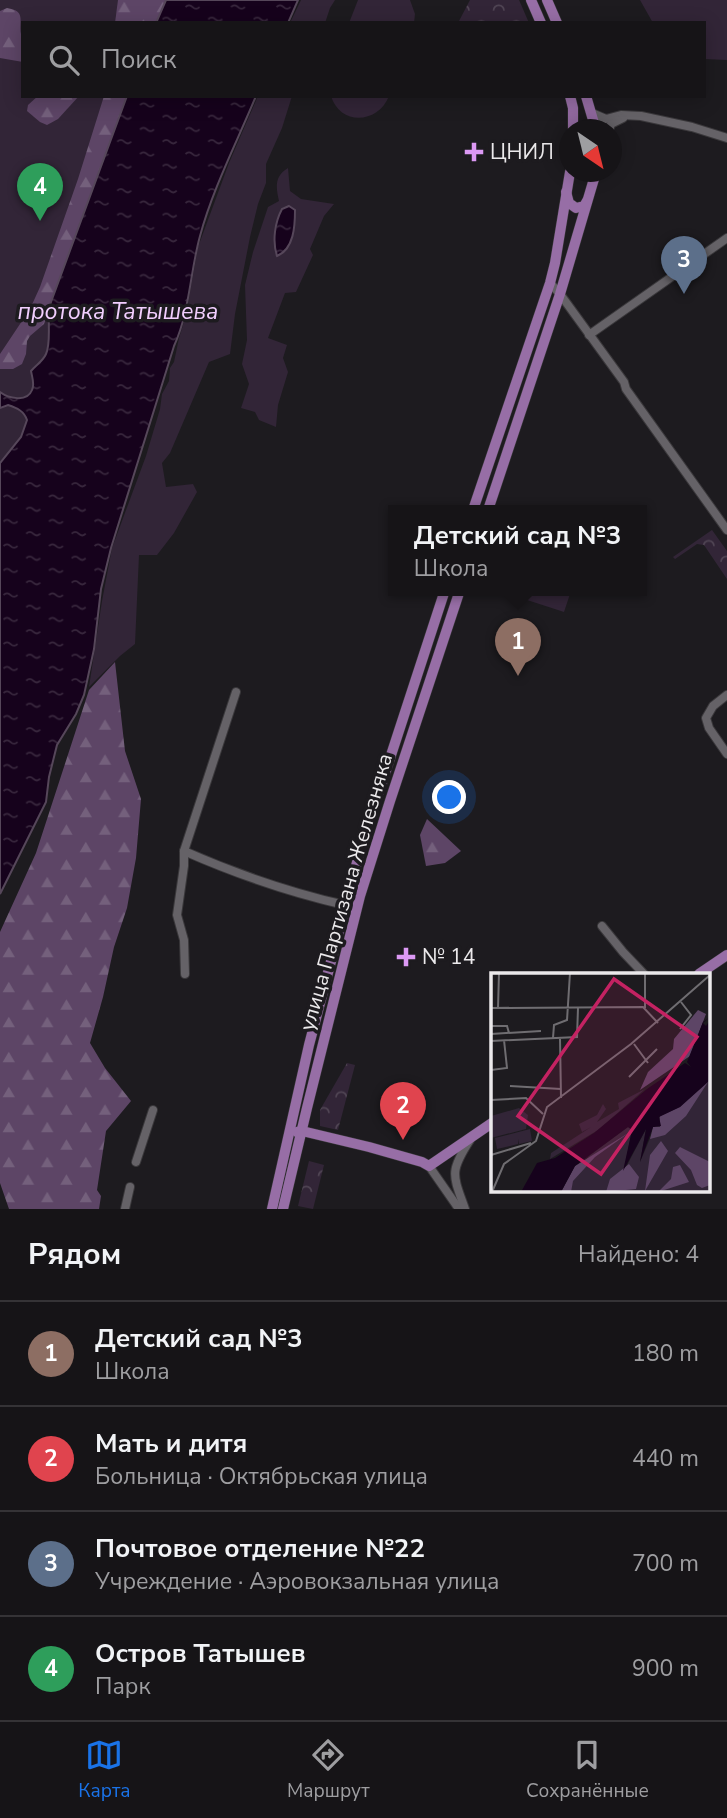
<!DOCTYPE html>
<html lang="ru">
<head>
<meta charset="utf-8">
<style>
  body { margin:0; font-family:"Nunito Sans",sans-serif; background:#1f1d20; color:#f1f3f6 }
  .compass { position:absolute; left:559px; top:119px; width:63px; height:63px; border-radius:50%; background:#161417; box-shadow:0 4px 18px #0003; rotate:145deg }
  .you { position:absolute; left:450px; top:798px; width:24px; height:24px; margin:-18px; border:5px solid #fff; border-radius:50%; background:#1a73e8; box-shadow:0 0 0 10px #1a73e833 }
  .badge { display:grid; place-items:center; width:46px; height:46px; border-radius:50%; background:#1a73e8; color:#fff; font-size:23px; font-weight:700 }
  .pin { position:absolute; translate:-50% -58px; filter:drop-shadow(0 2px 4px #0008) }
  .pin::after { content:''; position:absolute; top:37px; width:24px; height:21px; background:inherit; clip-path:polygon(0 0,100% 0,50% 100%) }
  .popup { position:absolute; left:388px; top:505px; width:259px; height:91px; box-sizing:border-box; display:grid; place-content:center; border-radius:0px; background:#161417; filter:drop-shadow(0 2px 5px #0005); font-size:23px; white-space:nowrap; color:#9e9ea1 }
  .popup b { font-size:26px; color:#f1f3f6 }
  .popup::after { content:''; position:absolute; left:50%; top:100%; margin-left:-14px; border:14px solid transparent; border-top-color:#161417 }
  .list { margin:0; padding:0; list-style:none }
  h2 { display:flex; justify-content:space-between; align-items:center; height:91px; margin:0; padding:0 28px; font-size:30px }
  h2 small { font-size:23px; font-weight:400; color:#9e9ea1 }
  .list li { display:grid; grid-template-columns:46px 1fr auto; gap:21px; align-items:center; box-sizing:border-box; height:105px; padding:0 28px; border-top:2px solid #353336 }
  .list b { display:block; font-size:26px; white-space:nowrap }
  .list p { margin:0; font-size:23px; white-space:nowrap; color:#9e9ea1 }
  .list em { font-size:23px; font-style:normal; color:#9e9ea1 }
  .icon { flex:none; width:38px; height:38px; fill:none; stroke:currentColor; stroke-width:2; stroke-linecap:round; stroke-linejoin:round }
  .map { position:relative; flex:none; width:727px; height:1209px; overflow:hidden }
  .search { position:absolute; background:#161417; box-shadow:0 4px 18px #0003; left:21px; right:21px; top:21px; height:77px; display:flex; align-items:center; gap:18px; box-sizing:border-box; padding:0 24px; border-radius:0px; color:#9e9ea1; font-size:26px }
  .sheet { height:511px; background:#161417 }
  nav { display:flex; justify-content:space-around; align-items:center; box-sizing:border-box; height:98px; border-top:2px solid #353336; background:#161417; font-size:19px; color:#9e9ea1 }
  nav a { display:grid; justify-items:center; gap:4px }
  nav .on { color:#1a73e8 }
  .map>svg:first-child { display:block }
</style>
</head>
<body>
<div class="map">
<svg width="727" height="1209" viewBox="0 0 727 1209">
  <defs>
    <pattern id="forest-firs" width="22" height="20" patternUnits="userSpaceOnUse" patternTransform="scale(1.75)"><rect width="22" height="20" fill="#5d4566"/><path d="M5 1l3.5 6h-7zM16 11l3.5 6h-7z" fill="#74607c"/></pattern>
    <pattern id="park-crowns" width="20" height="18" patternUnits="userSpaceOnUse" patternTransform="scale(1.75)"><rect width="20" height="18" fill="#322537"/><path d="M2 6a3 3 0 1 1 6 0M12 15a3 3 0 1 1 6 0" fill="none" stroke="#504554"/></pattern>
    <pattern id="water-ripples" width="26" height="14" patternUnits="userSpaceOnUse" patternTransform="scale(1.75)"><rect width="26" height="14" fill="#16021c"/><path d="M2 4q2-2 4 0t4 0M15 11q2-2 4 0t4 0" fill="none" stroke="#38273d"/></pattern>
  </defs>
  <rect width="100%" height="100%" fill="#1d1b1f"/>
  <g fill="#322537">
    <path d="M0 0H166L156 23H23V96H127L51 302C50 311 48 320 48 329 48 337 49 344 47 351 44 360 33 364 32 373 31 378 34 384 32 389 28 403 8 399 0 392Z"/>
    <path d="M301 0H335L330 8 325 23H290Z"/>
    <path d="M358 0H410L415 14 414 23H349Z"/>
    <path d="M640 0H727V60L704 59V23H653Z"/>
    <path d="M258 96H292L282 128 266 164V183L258 204 250 237 235 314 230 354 209 362 170 453 162 463 166 487 193 484 197 492 174 533 157 555H139L135 644 120 656 89 687 102 601 112 548 146 456 160 409 162 394 169 381 170 368 174 362 179 338 186 315 198 247 229 163Z"/>
    <path d="M331 96H389C378 124 340 126 331 96Z"/>
    <path d="M288 168 290 191 301 199 334 204 324 216 310 249 313 255 296 292 285 293 268 338 287 345 283 358 288 372 278 405 276 427 259 420 255 412 241 408 249 384 242 364 247 340 245 285 253 252 268 207 279 201C276 188 274 176 288 168Z"/>
    <path d="M5 405C15 404 24 411 27 420L21 437 0 463V408Z"/>
    <path d="M526 590H567L571 591 564 612 524 599Z"/>
  </g>
  <g fill="url(#forest-firs)">
    <path d="M118 0H166L156 23H115Z"/>
    <path d="M7 8C26 11 19 20 21 34 22 43 23 52 23 62L0 58V11Z"/>
    <path d="M38 96H79L58 119 47 125 40 122 27 111 28 105Z"/>
    <path d="M104 96H127L48 312 44 324 30 336 27 341 26 354 22 364 13 369H0V354L30 309 40 287 78 179Z"/>
    <path d="M115 662 125 751 141 799 136 858 127 908 114 947 103 997 90 1043 105 1068 131 1101 106 1131 97 1190 101 1196 99 1209H9L0 1183V932L36 853 89 690Z"/>
    <path d="M427 819 461 851 445 863 426 866 420 835Z"/>
  </g>
  <g fill="url(#park-crowns)">
    <path d="M470 0H519L529 23H458Z"/>
    <path d="M712 530 727 551V579L704 545 697 544 675 559 673 557Z"/>
    <path d="M347 1063 355 1065 338 1130 320 1126V1110Z"/>
    <path d="M309 1161 324 1165 313 1209 298 1206Z"/>
  </g>
  <g fill="url(#water-ripples)" stroke="#56475a" stroke-width="2">
    <path d="M166 0H298L288 23H156Z"/>
    <path d="M127 96H256C237 142 213 188 200 236 190 272 190 311 174 346L111 548 101 589 94 649 84 695 76 714 57 745 49 777 46 802 0 894V463L21 437 27 420C24 411 17 408 8 405L0 408V392C8 398 27 403 32 390 35 384 32 377 31 371 36 365 43 361 46 354 52 341 46 319 51 302Z"/>
    <path d="M289 206 295 210C295 226 294 249 277 256 272 241 275 222 282 209Z"/>
  </g>
  <g fill="none" stroke-linecap="round" stroke-linejoin="round">
    <g stroke="#3a383b" stroke-width="10">
      <g id="minor">
        <path d="M592 113 606 119 621 115 641 116 692 127 727 138"/>
        <path d="M609 130 611 124 623 118"/>
        <path d="M550 283 560 294 624 382 626 389 727 530"/>
        <path d="M589 335 727 238"/>
        <path d="M727 695 713 706 706 718 709 728 727 754"/>
        <path d="M184 851C234 873 292 893 345 905"/>
        <path d="M602 926 623 952 644 974"/>
        <path d="M185 974 184 940 177 915 184 866V851L236 692"/>
        <path d="M136 1162 153 1110"/>
        <path d="M429 1166 459 1209"/>
        <path d="M125 1209 130 1187"/>
        <path d="M465 1209C453 1175 449 1172 470 1140"/>
      </g>
    </g>
    <g stroke="#3a383b" stroke-width="11">
      <g id="major">
        <path d="M531 0 541 23"/>
        <path d="M547 0 557 23"/>
        <path d="M570 96 573 108V130"/>
        <path d="M586 96 596 130"/>
        <path d="M566 192 569 203 576 208 584 206 587 201"/>
        <path d="M473 510 550 283 555 263 570 172"/>
        <path d="M488 510 560 294 596 172"/>
        <path d="M699 974 727 955"/>
        <path d="M297 1132 302 1131 369 1147 422 1162 429 1166 492 1123"/>
        <path d="M272 1209 309 1045 361 847 445 590"/>
        <path d="M283 1209 307 1108 360 896 390 801 460 590"/>
      </g>
    </g>
    <use href="#minor" stroke="#656267" stroke-width="8"/>
    <use href="#major" stroke="#976ea6" stroke-width="10"/>
  </g>
  <g fill="#dc99f4" stroke="#1d1b1f" stroke-width="2.5">
    <path d="M470.5 141.5h7v7h7v7h-7v7h-7v-7h-7v-7h7z"/>
    <path d="M402.5 946.5h7v7h7v7h-7v7h-7v-7h-7v-7h7z"/>
  </g>
  <g text-anchor="middle" stroke-width="7" stroke-linejoin="round" paint-order="stroke">
    <g font-size="21" fill="#ebe9eb" stroke="#1d1b1f" text-anchor="start">
      <text x="490" y="159">ЦНИЛ</text>
      <text x="422" y="964">№ 14</text>
    </g>
    <g font-size="21" fill="#ebe9eb" stroke="#1d1b1f">
      <text transform="translate(346 892) rotate(-74)" y="7">улица Партизана Железняка</text>
    </g>
    <g font-size="23" font-style="italic" fill="#f2cfff" stroke="#1d1b1f">
      <text x="118" y="319">протока Татышева</text>
    </g>
  </g>
  <g transform="translate(491 973)">
    <rect width="219" height="219" fill="#1d1b1f"/>
    <path d="M219 107V219H70L98 183 137 154 141 157 133 198 155 156 149 189 168 144ZM154 116 107 157 59 186 60 180 100 154 91 159 88 151 106 142 112 131 115 136 106 149 128 136 127 130ZM28 135 37 142 35 156 0 165V143Z" fill="#322537"/>
    <path d="M207 37 215 41 199 83 149 117 157 99 182 76 183 66ZM217 109 195 143 174 162 159 166 162 154H169V143L189 134ZM139 159 104 184 82 208 80 219H70L84 193ZM170 168 177 178 154 218 159 182ZM189 174 219 189V212L211 215 206 212 200 197 184 180ZM138 191 148 204 145 216 115 219 119 206ZM189 192 198 209 167 219 180 206 182 194Z" fill="#5d4566"/>
    <path d="M39 156 41 168 28 171 27 166V171L6 176 4 165Z" fill="#322537"/>
    <path d="M219 44 212 50 215 53 219 47V107L189 134 168 144 170 153 162 154 149 189 155 156 132 198 141 157 137 154 84 193 70 219H30L46 190 64 185 103 160 156 116 194 90 200 94 196 89 212 49Z" fill="#16021c"/>
    <path fill="none" stroke="#6f6d71" stroke-width="2" d="M154 0V35M0 35 152 34 167 50M7 35 8 0M0 53H16L18 60M189 56 200 42 190 29M0 61 50 58M62 65 63 52 76 47 79 0M69 65 70 125M0 68 86 64 87 35M143 71 157 90M0 97 16 95 13 67M138 104 166 76M19 113 70 116M0 127 35 125 52 141M0 182 40 170M1 219 13 191 45 168 56 134 140 71 219 2"/>
    <path fill="#c42262" fill-opacity="0.15" stroke="#c42262" stroke-width="3.5" d="M123 6 206 64 110 201 27 143Z"/>
    <rect width="219" height="219" fill="none" stroke="#ebe9eb" stroke-width="3.5"/>
  </g>
</svg>
<svg class="compass" viewBox="-18 -18 36 36"><path d="M0-13l5 13h-10z" fill="#e53935"/><path d="M0 13l5-13h-10z" fill="#9e9ea1"/></svg>
<div class="you"></div>
<div class="pin badge" style="left:518px;top:676px;background:#8d6e63">1</div>
<div class="popup"><b>Детский сад №3</b>Школа</div>
<div class="pin badge" style="left:403px;top:1140px;background:#e0444e">2</div>
<div class="pin badge" style="left:684px;top:294px;background:#5c6f8a">3</div>
<div class="pin badge" style="left:40px;top:221px;background:#2e9e5b">4</div>
<div class="search"><svg class="icon" aria-label="search" viewBox="0 0 24 24"><circle cx="10" cy="10" r="6"/><path d="M15 15l6 6"/></svg>Поиск</div>
</div>
<section class="sheet">
<h2>Рядом<small>Найдено: 4</small></h2>
<ul class="list">
<li><span class="badge" style="background:#8d6e63">1</span><div><b>Детский сад №3</b><p>Школа</p></div><em>180 m</em></li>
<li><span class="badge" style="background:#e0444e">2</span><div><b>Мать и дитя</b><p>Больница · Октябрьская улица</p></div><em>440 m</em></li>
<li><span class="badge" style="background:#5c6f8a">3</span><div><b>Почтовое отделение №22</b><p>Учреждение · Аэровокзальная улица</p></div><em>700 m</em></li>
<li><span class="badge" style="background:#2e9e5b">4</span><div><b>Остров Татышев</b><p>Парк</p></div><em>900 m</em></li>
</ul>
</section>
<nav>
<a class="on"><svg class="icon" aria-label="map" viewBox="0 0 24 24"><path d="M3 6l6-2 6 2 6-2v14l-6 2-6-2-6 2zM9 4v14M15 6v14"/></svg>Карта</a>
<a><svg class="icon" aria-label="directions" viewBox="0 0 24 24"><path d="M12 3l9 9-9 9-9-9zM9 14v-3h6M13 9l2 2-2 2"/></svg>Маршрут</a>
<a><svg class="icon" aria-label="saved" viewBox="0 0 24 24"><path d="M7 4h10v16l-5-4-5 4z"/></svg>Сохранённые</a>
</nav>
</body>
</html>
